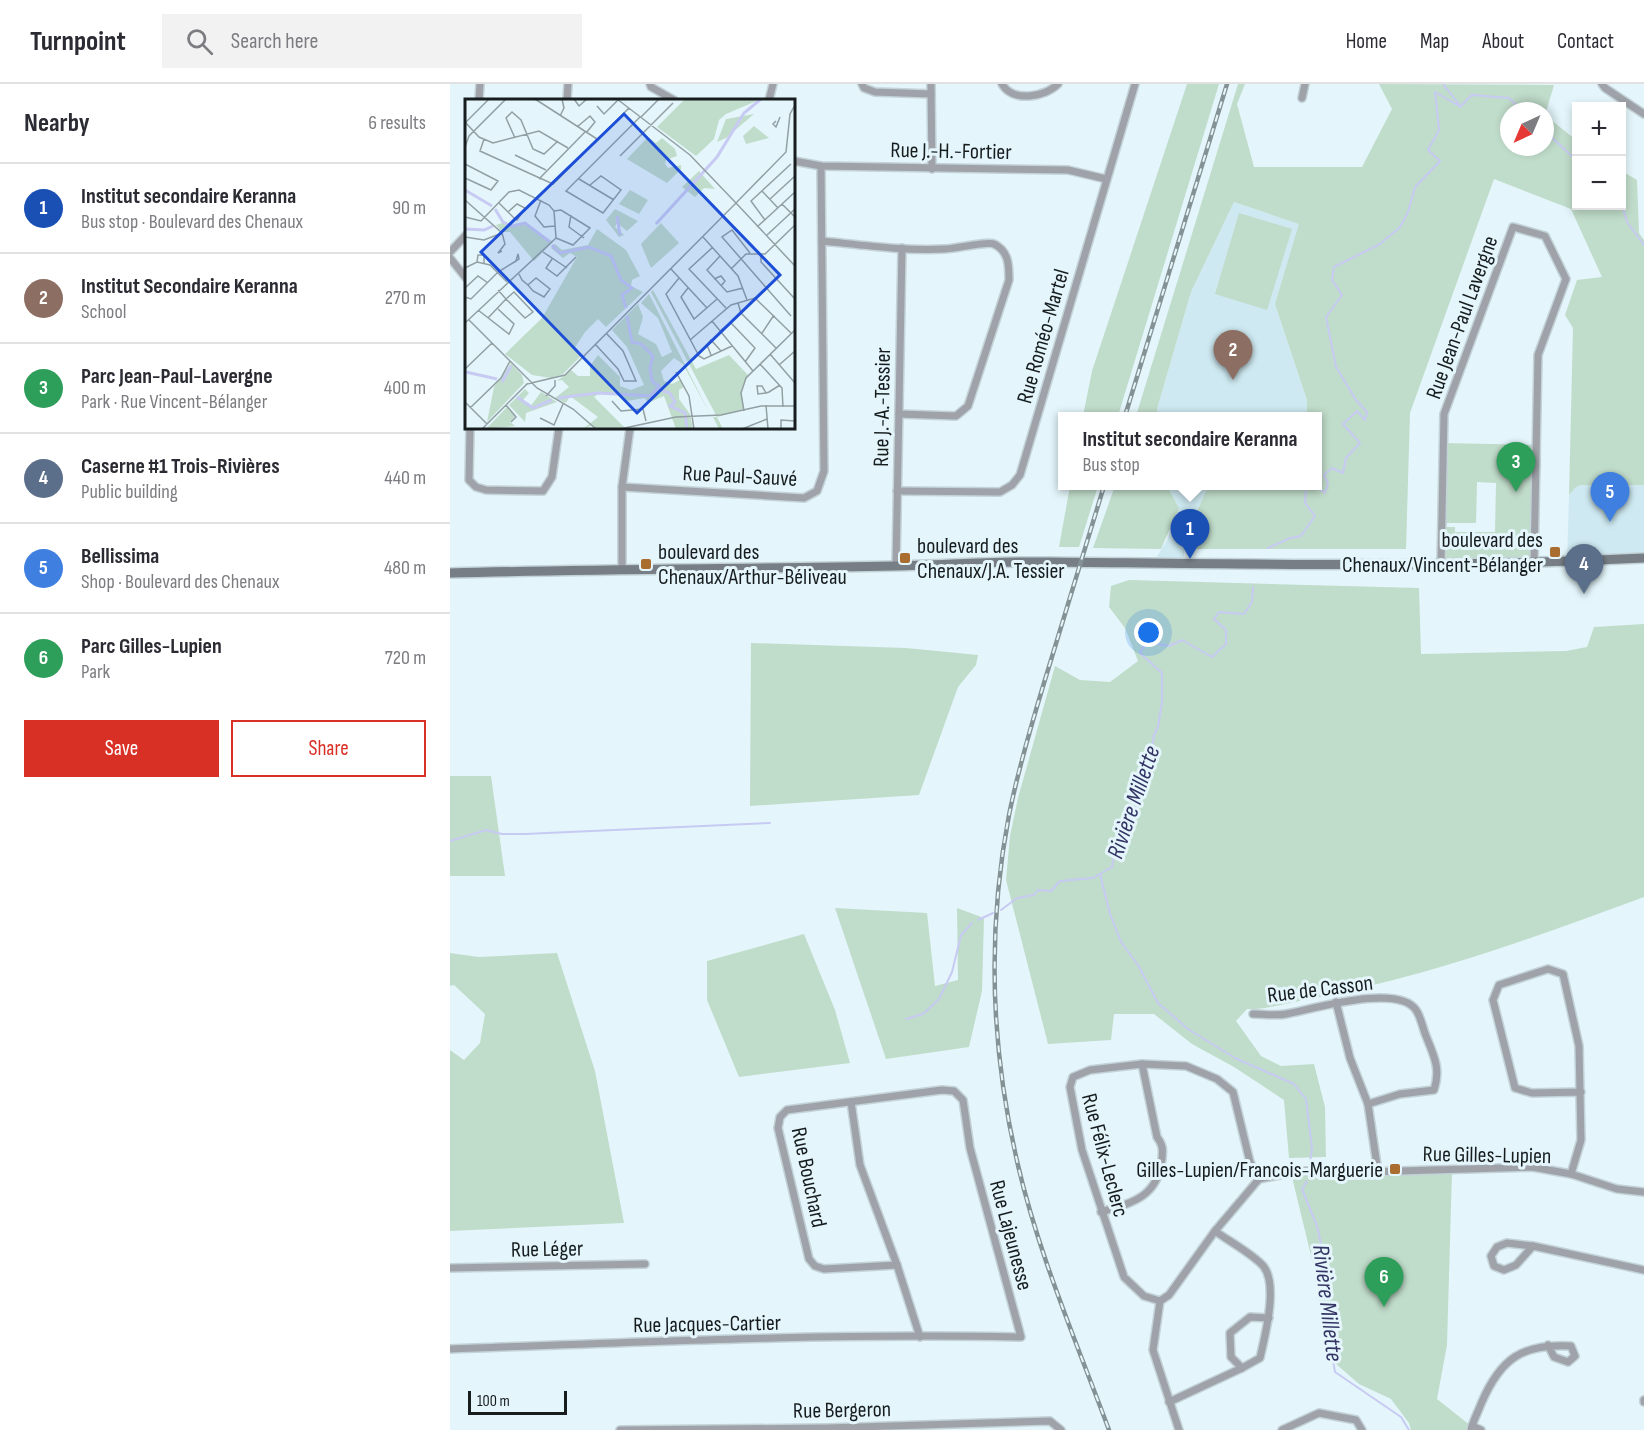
<!DOCTYPE html>
<meta charset="utf-8">
<style>
body{margin:0;font-family:"Sofia Sans Condensed",sans-serif;background:#f2f2f3;color:#2b2b33}
.controls{position:absolute;right:18px;top:18px;display:grid;overflow:hidden;border-radius:0px;box-shadow:0 3px 9px #0003}
.controls button{width:54px;height:54px;display:grid;place-items:center;padding:0;border:0;border-bottom:2px solid #e1e1e2;background:#fff;color:#2b2b33;font:30px sans-serif}
.compass{position:absolute;left:1050px;top:18px;width:54px;height:54px;border-radius:50%;background:#fff;box-shadow:0 3px 9px #0003;rotate:224deg}
.scale{position:absolute;left:18px;bottom:15px;width:99px;box-sizing:border-box;padding-left:6px;border:3px solid #171d1f;border-top:0;font-size:16px;line-height:21px;white-space:nowrap;color:#171d1f;-webkit-text-stroke:4px #e4f6fb;paint-order:stroke}
.you{position:absolute;left:699px;top:549px;width:21px;height:21px;margin:-15px;border:4px solid #fff;border-radius:50%;background:#1a73e8;box-shadow:0 0 0 9px #1a73e833}
.badge{display:grid;place-items:center;width:39px;height:39px;border-radius:50%;background:#d93025;color:#fff;font-size:20px;font-weight:700}
.pin{position:absolute;translate:-50% -50px;filter:drop-shadow(0 2px 3px #0008)}
.pin::after{content:'';position:absolute;top:32px;width:21px;height:18px;background:inherit;clip-path:polygon(0 0,100% 0,50% 100%)}
.popup{position:absolute;left:608px;top:328px;width:264px;height:78px;box-sizing:border-box;display:grid;place-content:center;border-radius:0px;background:#fff;filter:drop-shadow(0 2px 4px #0005);font-size:20px;white-space:nowrap;color:#7c7c81}
.popup b{font-size:22px;color:#2b2b33}
.popup::after{content:'';position:absolute;left:50%;top:100%;margin-left:-12px;border:12px solid transparent;border-top-color:#fff}
.list{margin:0;padding:0;list-style:none}
h2{display:flex;justify-content:space-between;align-items:center;height:78px;margin:0;padding:0 24px;font-size:26px}
h2 small{font-size:20px;font-weight:400;color:#7c7c81}
.list li{display:grid;grid-template-columns:39px 1fr auto;gap:18px;align-items:center;box-sizing:border-box;height:90px;padding:0 24px;border-top:2px solid #e1e1e2}
.list b{display:block;font-size:22px;white-space:nowrap}
.list p{margin:0;font-size:20px;white-space:nowrap;color:#7c7c81}
.list em{font-size:20px;font-style:normal;color:#7c7c81}
.actions{display:flex;gap:12px;padding:18px 24px}
.actions a{flex:1;padding:14px 0;border:2px solid #d93025;border-radius:0px;text-align:center;font-size:21px;color:#d93025}
.actions .main{background:#d93025;color:#fff}
.icon{flex:none;width:33px;height:33px;fill:none;stroke:currentColor;stroke-width:2;stroke-linecap:round;stroke-linejoin:round}
.map{position:relative;flex:none;width:1194px;height:1346px;overflow:hidden}
header{display:flex;align-items:center;gap:36px;box-sizing:border-box;height:84px;padding:0 30px;background:#fff;border-bottom:2px solid #e1e1e2}
header strong{font-size:28px}
nav{display:flex;gap:33px;margin-inline-start:auto;font-size:21px}
.search{width:420px;height:54px;background:#f2f2f3;display:flex;align-items:center;gap:15px;box-sizing:border-box;padding:0 21px;border-radius:0px;color:#7c7c81;font-size:22px}
main{display:flex}
aside{flex:1;background:#fff}
.map>svg:first-child{display:block}
.built{fill:#cee9f1}
.green{fill:#c0dcca;fill-rule:evenodd}
.lines{fill:none;stroke-linecap:round;stroke-linejoin:round}
.stream{stroke:#c7caf2;stroke-width:2}
.street-casing{stroke:#c3d3d8;stroke-width:10}
.secondary-casing{stroke:#c3d3d8;stroke-width:12}
.street{stroke:#9fa3a9;stroke-width:7}
.secondary{stroke:#777e85;stroke-width:9}
.rail-casing{stroke:#859295;stroke-width:4.5}
.rail{stroke:#e4f6fb;stroke-width:2;stroke-dasharray:7;stroke-linecap:butt}
.poi-dot{fill:#aa6d30;stroke:#e4f6fb;stroke-width:2}
.labels{text-anchor:middle;stroke-width:6;stroke-linejoin:round;paint-order:stroke}
.street-label{font-size:22px;fill:#171d1f;stroke:#e4f6fb}
.poi-label{font-size:22px;fill:#171d1f;stroke:#e4f6fb;text-anchor:end}
.water-label{font-size:24px;font-style:italic;fill:#343465;stroke:#e4f6fb}
.inset-river{fill:none;stroke:#c7caf2;stroke-width:3}
.inset-road{fill:none;stroke:#929fa3;stroke-width:1.5}
.view{fill:#1d4ed8;fill-opacity:0.15;stroke:#1d4ed8;stroke-width:3}
.inset-edge{fill:none;stroke:#171d1f;stroke-width:3}
</style>
<header>
<strong>Turnpoint</strong>
<div class="search"><svg class="icon" aria-label="search" viewBox="0 0 24 24"><circle cx="10" cy="10" r="6"/><path d="M15 15l6 6"/></svg>Search here</div>
<nav><a>Home</a><a>Map</a><a>About</a><a>Contact</a></nav>
</header>
<main>
<aside>
<h2>Nearby<small>6 results</small></h2>
<ul class="list">
<li><span class="badge" style="background:#1a4fb4">1</span><div><b>Institut secondaire Keranna</b><p>Bus stop · Boulevard des Chenaux</p></div><em>90 m</em></li>
<li><span class="badge" style="background:#8d6e63">2</span><div><b>Institut Secondaire Keranna</b><p>School</p></div><em>270 m</em></li>
<li><span class="badge" style="background:#2e9e5b">3</span><div><b>Parc Jean-Paul-Lavergne</b><p>Park · Rue Vincent-Bélanger</p></div><em>400 m</em></li>
<li><span class="badge" style="background:#5c6f8a">4</span><div><b>Caserne #1 Trois-Rivières</b><p>Public building</p></div><em>440 m</em></li>
<li><span class="badge" style="background:#3f7fe0">5</span><div><b>Bellissima</b><p>Shop · Boulevard des Chenaux</p></div><em>480 m</em></li>
<li><span class="badge" style="background:#2e9e5b">6</span><div><b>Parc Gilles-Lupien</b><p>Park</p></div><em>720 m</em></li>
</ul>
<div class="actions"><a class="main">Save</a><a>Share</a></div>
</aside>
<div class="map">
<svg width="1194" height="1346" viewBox="0 0 1194 1346">
<rect width="100%" height="100%" fill="#e4f6fb"/>
<!-- built -->
<g class="built">
<polygon points="784,118 850,140 825,220 857,316 857,332 708,332 707,325 741,208"/>
<polygon points="1161,400 1194,401 1194,474 1117,478 1119,411 1125,404 1130,401"/>
<polygon points="717,402 758,402 734,458 734,477 705,476 717,456 729,424"/>
</g>
<!-- green -->
<g class="green">
<polygon points="737,0 769,0 668,332 633,332 642,287"/>
<path d="M788,0H795L787,20L804,83H912L942,25L929,0L1104,1L1095,31L1126,56V122H1172V87L1187,96L1189,149L1194,156V401H1130L1125,404L1119,411L1123,244L1115,231L1127,196L1152,193L1121,125L1044,95L960,329L956,465H734V458L758,402H867V332H857V316L825,220L849,140L784,118L741,208L707,325L708,332H686ZM1059,27H1095V63H1059Z"/>
<polygon points="789,129 842,145 817,226 765,210"/>
<polygon points="994,359 1087,361 1084,479 991,480 992,443 1005,443 1005,448 1045,448 1046,399 1027,398 1026,439 992,439"/>
<polygon points="620,402 648,402 629,463 609,463"/>
<polygon points="665,402 717,402 729,424 711,465 643,464"/>
<path d="M679,496L969,504L971,570L1116,567L1137,563L1144,543L1194,540V813C1086,853 978,892 865,914C845,917 817,926 797,925L786,937L811,972L831,982L864,980L875,1023L876,1073L839,1074L834,1016L784,983L742,960L704,930H664L661,956L598,960L556,796L560,752L568,714L605,582L630,596L660,598L688,577L675,544L659,523L661,502Z"/>
<polygon points="301,559 456,564 528,571 526,581 508,603 469,711 300,722"/>
<polygon points="0,692 41,692 55,792 0,792"/>
<polygon points="385,824 477,829 485,902 508,896 507,824 534,834 532,907 519,963 436,975"/>
<polygon points="354,850 385,926 400,979 289,993 257,916 257,877"/>
<polygon points="0,869 29,873 107,869 145,987 174,1139 0,1147 0,966 14,976 30,959 35,930 4,901 0,902"/>
<polygon points="1002,1087 997,1261 987,1315 1021,1342 1021,1346 961,1346 959,1339 941,1315 909,1300 878,1273 864,1184 841,1089"/>
</g>
<g class="lines">
<!-- stream -->
<g class="stream">
<polyline points="1011,22 1022,11 1059,14 1073,27"/>
<polyline points="1095,47 1126,76"/>
<polyline points="1172,121 1177,138 1194,161"/>
<polyline points="865,402 875,409 878,399 874,391 882,384 893,389 896,374 910,359 893,340 907,327 915,336 917,328 906,316 886,283 876,233 892,211 882,196 884,183 930,160 950,143 958,128 965,103 990,77 978,66 989,46 985,8 1011,23 993,0"/>
<polyline points="818,464 840,454 851,452 865,432 855,419 856,402"/>
<polyline points="803,503 802,518 794,530 769,528 764,535 776,546 776,560 762,573 732,556 719,562 703,559 693,563 690,569 712,589 712,618 708,643 704,651 698,685 682,734 667,749 662,783 650,790 660,830 671,858 688,881 708,919 738,945 785,974 844,1000 856,1015 862,1064 860,1078"/>
<polyline points="0,757 36,746 52,750 75,750 320,739"/>
<polyline points="551,826 567,814 584,811 588,806 601,807 610,797 643,794 650,790"/>
<polyline points="528,836 543,829"/>
<polyline points="456,935 473,930 489,915 502,888 511,851 522,839"/>
<polyline points="857,1097 852,1105 867,1142 873,1169 871,1205 885,1288 951,1333 959,1346"/>
</g>
<!-- street casing -->
<g class="street-casing">
<g id="street">
<polyline points="200,0 201,3 224,16"/>
<polyline points="412,0 414,4 425,8 481,10"/>
<polyline points="481,0 482,85"/>
<path d="M552,0C563,19 595,13 608,0"/>
<polyline points="1152,0 1155,4 1194,30"/>
<polyline points="852,14 855,0"/>
<polyline points="29,16 30,0"/>
<polyline points="117,16 118,0"/>
<polyline points="319,16 323,0"/>
<polyline points="344,77 371,82 618,86 656,95"/>
<path d="M372,157C412,161 454,167 494,165C505,165 537,157 544,160C559,167 559,182 559,196L518,322L506,332L449,330"/>
<polyline points="0,168 16,151"/>
<polyline points="0,174 16,194"/>
<polyline points="20,344 19,396 26,403 36,406 93,407 102,393 109,344"/>
<polyline points="172,403 354,414 367,407 374,387 371,82"/>
<polyline points="447,407 550,408 562,401 570,391 685,0"/>
<polyline points="991,480 994,330 1063,143 1095,152 1116,195 1088,271 1084,479"/>
<polyline points="446,482 452,164"/>
<polyline points="172,485 172,403 180,344"/>
<polyline points="886,918 900,974 918,1020 928,1088"/>
<path d="M803,930C814,930 826,932 836,930C863,925 948,899 966,926C971,933 973,945 976,952C984,972 991,985 984,1006L950,1010L918,1020"/>
<polyline points="401,1018 410,1081 447,1181 470,1253"/>
<polyline points="1121,1090 1131,1056 1129,962 1113,890 1098,885 1049,901 1043,916 1065,1004 1082,1009 1131,1008"/>
<path d="M651,1128C682,1119 708,1113 712,1075C713,1065 713,1061 707,1053L692,980"/>
<polyline points="1083,1162 1066,1181 1054,1186 1044,1182 1041,1172 1047,1163 1057,1159 1083,1162 1194,1186"/>
<polyline points="0,1184 195,1180"/>
<polyline points="710,1217 719,1211 765,1147 809,1095 851,1087 916,1088 1082,1083 1121,1090 1167,1105 1194,1108"/>
<polyline points="710,1217 694,1212 674,1193 632,1066 620,1003 623,993 640,986 692,980 736,982 767,995 783,1008 800,1078 809,1095"/>
<polyline points="710,1217 703,1266 729,1346"/>
<path d="M0,1265C190,1258 381,1249 571,1253L520,1064L513,1016L504,1007L492,1006L337,1026L330,1033L328,1044L359,1175L365,1182L374,1185L447,1181"/>
<polyline points="792,1284 781,1273 780,1249 800,1233 819,1234"/>
<polyline points="1194,1316 1194,1318"/>
<path d="M719,1318L792,1284L810,1274C815,1252 828,1202 814,1183C806,1172 777,1156 765,1147"/>
<polyline points="1022,1342 1031,1346"/>
<polyline points="170,1346 377,1344 600,1337 611,1346"/>
<polyline points="832,1346 869,1329 906,1336 912,1346"/>
<path d="M1021,1346C1023,1337 1028,1328 1031,1320C1050,1275 1072,1259 1121,1262L1125,1272L1118,1278L1104,1273L1098,1261"/>
</g>
</g>
<!-- secondary casing -->
<g class="secondary-casing">
<path id="secondary" d="M0,489C148,485 296,485 444,482C496,481 548,477 600,478C798,480 996,484 1194,474"/>
</g>
<!-- street -->
<use href="#street" class="street"/>
<!-- secondary -->
<use href="#secondary" class="secondary"/>
<!-- rail casing -->
<g class="rail-casing">
<g id="rail">
<polyline points="675,332 777,0"/>
<path d="M654,402C634,467 614,533 594,599C581,642 568,686 559,731C537,846 541,964 567,1077C588,1169 626,1257 659,1346"/>
</g>
</g>
<!-- rail -->
<use href="#rail" class="rail"/>
</g>
<!-- markers -->
<g class="poi-dot">
<rect x="1099" y="462" width="12" height="12" rx="3"/>
<rect x="449" y="468" width="12" height="12" rx="3"/>
<rect x="190" y="474" width="12" height="12" rx="3"/>
<rect x="939" y="1079" width="12" height="12" rx="3"/>
</g>
<g class="labels">
<!-- street labels -->
<g class="street-label">
<text transform="translate(501 66) rotate(1)" y="8">Rue J.-H.-Fortier</text>
<text transform="translate(1011 233) rotate(-70)" y="8">Rue Jean-Paul Lavergne</text>
<text transform="translate(592 252) rotate(-74)" y="8">Rue Roméo-Martel</text>
<text transform="translate(431 323) rotate(-89)" y="8">Rue J.-A.-Tessier</text>
<text transform="translate(290 391) rotate(3)" y="8">Rue Paul-Sauvé</text>
<text transform="translate(870 904) rotate(-7)" y="8">Rue de Casson</text>
<text transform="translate(1037 1070) rotate(1)" y="8">Rue Gilles-Lupien</text>
<text transform="translate(656 1071) rotate(75)" y="8">Rue Félix-Leclerc</text>
<text transform="translate(360 1093) rotate(78)" y="8">Rue Bouchard</text>
<text transform="translate(562 1151) rotate(75)" y="8">Rue Lajeunesse</text>
<text transform="translate(97 1164) rotate(-1)" y="8">Rue Léger</text>
<text transform="translate(257 1239) rotate(-1)" y="8">Rue Jacques-Cartier</text>
<text transform="translate(392 1325) rotate(-1)" y="8">Rue Bergeron</text>
</g>
<!-- poi labels -->
<g class="poi-label">
<text x="1093" y="463">boulevard des<tspan x="1093" dy="25">Chenaux/Vincent-Bélanger</tspan></text>
<text x="467" y="469" text-anchor="start">boulevard des<tspan x="467" dy="25">Chenaux/J.A. Tessier</tspan></text>
<text x="208" y="475" text-anchor="start">boulevard des<tspan x="208" dy="25">Chenaux/Arthur-Béliveau</tspan></text>
<text x="933" y="1093">Gilles-Lupien/Francois-Marguerie</text>
</g>
<!-- water labels -->
<g class="water-label">
<text transform="translate(683 718) rotate(-71)" y="8">Rivière Millette</text>
<text transform="translate(878 1219) rotate(83)" y="8">Rivière Millette</text>
</g>
</g>
<!-- overview -->
<g transform="translate(15 15)">
<rect width="330" height="330" fill="#e4f6fb"/>
<path d="M220,0H296L261,15L254,21L249,40L231,57L192,28ZM289,15L261,39L252,43L261,20ZM289,27L304,39L281,45L278,37ZM183,38L191,44L197,39L210,50L212,57L201,61L200,65L203,69L216,66V70L202,84L162,60ZM234,72L250,90L239,89L230,98L217,88ZM165,91L183,101L174,115L154,105ZM150,110L173,122L162,132L152,124L150,128L159,136L154,138L141,121ZM40,123L50,127L62,125L88,143L69,162L45,133H37L31,126ZM196,124L214,144L186,169L176,145ZM132,130L161,151L175,177L167,181L166,187L178,193L141,228L133,220L120,233L109,250L116,257L98,275L86,279L67,276L40,255L77,219L112,158L105,154L98,159L86,149L90,145L97,151L123,146ZM188,191L231,270L264,256L283,276L276,291L279,310L252,318L258,330H254L248,318H252L186,193ZM184,195L245,315L218,265L209,259L196,272L199,282L207,285L215,281L219,288L214,291V300L225,315L228,330H211L199,297L183,304L180,299L162,302L155,296L135,294L129,298L161,330H131L127,326L118,330L133,318L105,297L101,304L90,299L104,288L97,281L92,282L106,271L113,277H125V267L133,256L155,278V287L166,291L179,286L162,248L147,231L173,205L178,218L173,235L191,245L197,258L207,253L193,219L176,204ZM46,264L57,276L59,284L22,323L29,288ZM60,290L64,294L58,301L65,308L76,293L92,303L61,314L60,323L44,306ZM42,308L50,317L45,323L50,327L21,330Z" fill="#c0dcca"/>
<path class="inset-river" d="M0,91L27,107M30,110L38,123L47,127L60,124L85,143M152,117L155,136M191,125L252,58L279,14L296,0M0,130L19,131L28,127M87,146L95,154L124,148L146,157L156,181L167,189L157,196L161,209M162,217L167,243L176,245L188,257L185,269L187,282L196,289L191,290L205,294L210,303L205,307L220,314L222,330M1,273L32,280M37,283L46,267M52,298L68,309L87,301M93,299L133,294L186,297L191,290"/>
<path class="inset-road" d="M70,0L132,40M109,0L114,7L122,0M152,0L225,56L271,104L321,53L325,15L330,6M132,7L139,15L153,1M95,17L99,9L97,0M176,18L194,0M311,22L308,25L311,28L315,18M0,23L14,38L28,44L74,32L103,49M1,23L24,0M112,28L125,17L130,23L121,34M50,39L41,19L47,13L56,21L68,50L79,55L93,42M19,40L15,52L88,85L164,9M0,48L4,37L41,0M50,56L81,71M155,57L208,4M0,65L33,82L26,91L0,79M74,80L120,33M114,80L149,101M125,86L136,77L156,91L138,114L101,92L175,18M297,92L313,109M305,100L330,77M0,101L37,134L40,145L33,154L37,152M76,101L70,117L79,128L90,127M34,104L50,120L52,121L60,109L52,105L43,113M317,105L330,118M89,112L96,111L125,129L108,146L91,139M106,116L104,128L119,139M0,118L16,122L44,93L54,91L84,106L89,112L91,139L0,224M300,121L286,102L326,65M292,128L330,93M302,136L330,110M0,138L19,141L37,134M238,138L273,177L282,201M248,148L224,170L261,209M78,153L102,169M285,154L267,131L257,138L326,217M296,155V163L330,200M255,157L242,171L262,193L278,189M87,160L81,169L92,177L111,158M12,163L13,156H19V164M0,169L12,163L25,166L42,183M206,170L242,209M266,170L281,155H300L330,126M54,175L57,181L63,186L68,192L79,198L85,190L71,179L63,186M214,179L201,195L234,257L239,260L267,247M249,180L256,177L260,182L256,187M0,189L13,177L23,184M223,189L216,198L229,220L252,200M0,198L6,200L33,173L51,162L54,160L53,155L51,162M273,204L276,214L311,249M13,211L44,235L49,225L33,210M23,219L41,200L49,193L68,213L60,219L41,200L33,191M4,221L72,289L108,310L131,330M247,222L288,272M256,231L266,224L290,249L280,263M297,234L309,216M225,241L266,206L290,199L326,234M130,245L153,270L159,282H171L158,252L141,234M305,255L330,284M246,256L242,246L246,241L256,252M295,265L317,289L318,308M314,266L330,252M0,270L27,244M211,273L224,297L229,330M301,294L297,287H292L293,295L301,294L304,293L315,286M81,297L90,287V281M147,302L156,312L178,310L181,322M0,303L22,325M41,306L51,318L46,323M301,306L303,330M5,309L36,279L45,262M279,312L276,294L281,279L330,231M75,319L89,326L98,305M17,330L62,285L100,276L271,104L330,167M155,330L211,318L256,316L296,307H330M277,330L302,320M316,330V321L330,322"/>
<path class="view" d="M159,15L315,176L172,314L16,153Z"/>
<rect width="330" height="330" class="inset-edge"/>
</g>
</svg>
<div class="controls">
<button>+</button>
<button>−</button>
</div>
<svg class="compass" viewBox="-18 -18 36 36"><path d="M0-13l5 13h-10z" fill="#e53935"/><path d="M0 13l5-13h-10z" fill="#7c7c81"/></svg>
<div class="scale">100 m</div>
<div class="you"></div>
<div class="pin badge" style="left:740px;top:475px;background:#1a4fb4">1</div>
<div class="popup"><b>Institut secondaire Keranna</b>Bus stop</div>
<div class="pin badge" style="left:783px;top:296px;background:#8d6e63">2</div>
<div class="pin badge" style="left:1066px;top:408px;background:#2e9e5b">3</div>
<div class="pin badge" style="left:1134px;top:510px;background:#5c6f8a">4</div>
<div class="pin badge" style="left:1160px;top:438px;background:#3f7fe0">5</div>
<div class="pin badge" style="left:934px;top:1223px;background:#2e9e5b">6</div>
</div>
</main>
